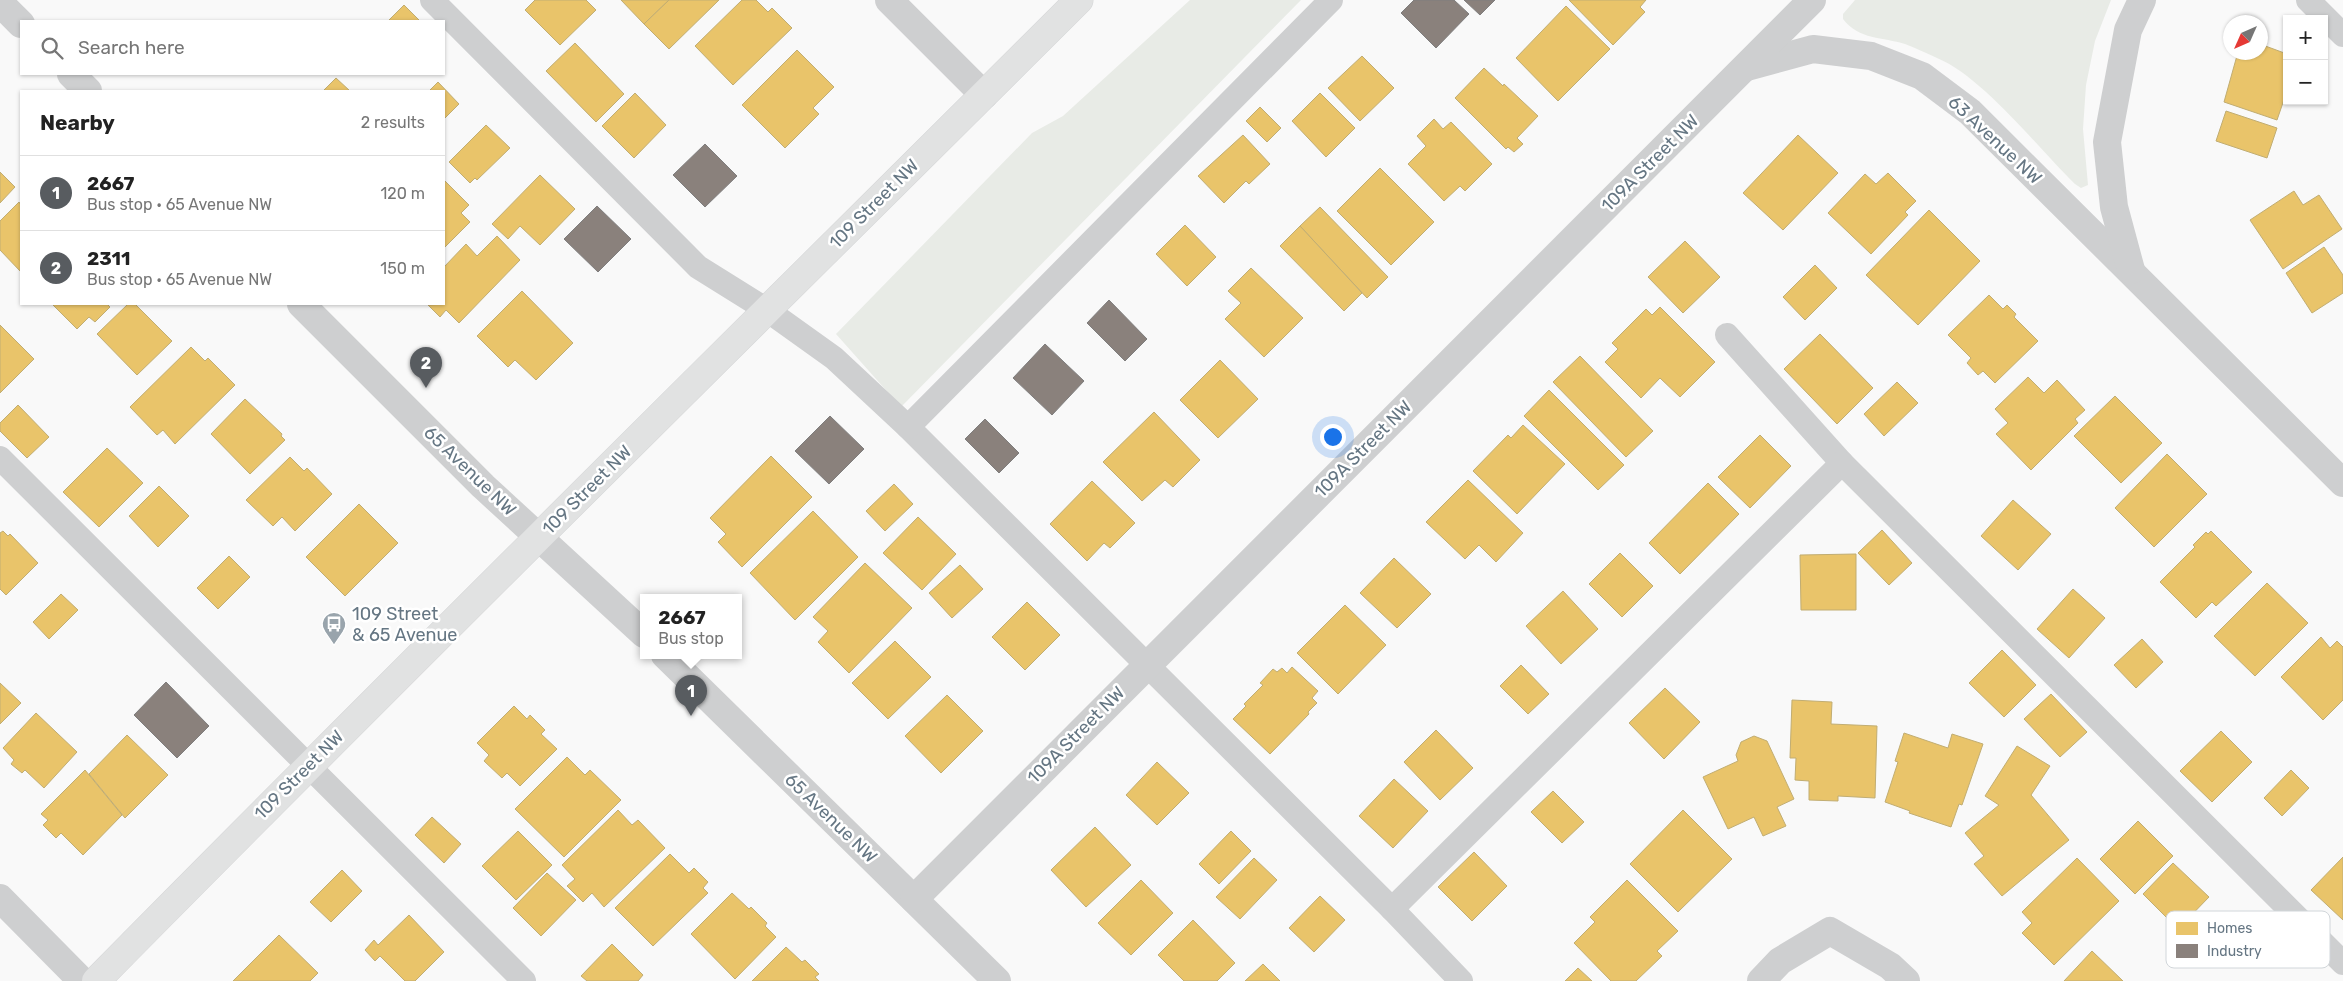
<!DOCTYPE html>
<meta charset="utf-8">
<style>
body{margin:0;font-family:Rubik,sans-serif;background:#f2f2f2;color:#222}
.controls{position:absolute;right:15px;top:15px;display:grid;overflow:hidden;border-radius:0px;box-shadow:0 1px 4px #0004}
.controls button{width:45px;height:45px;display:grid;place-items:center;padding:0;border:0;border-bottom:1px solid #e0e0e0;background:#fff;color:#222;font:25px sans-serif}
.compass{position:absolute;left:2223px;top:15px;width:45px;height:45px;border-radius:50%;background:#fff;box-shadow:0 1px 4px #0004;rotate:225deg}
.you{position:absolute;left:1332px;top:436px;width:18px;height:18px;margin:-12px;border:4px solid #fff;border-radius:50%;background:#1a73e8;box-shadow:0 0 0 8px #1a73e833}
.badge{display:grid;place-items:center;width:32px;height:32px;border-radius:50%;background:#585c60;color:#fff;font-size:16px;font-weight:700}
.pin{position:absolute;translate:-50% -41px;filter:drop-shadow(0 1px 2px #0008)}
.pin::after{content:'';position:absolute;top:26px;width:18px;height:15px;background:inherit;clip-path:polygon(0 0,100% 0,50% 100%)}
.popup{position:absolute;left:640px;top:594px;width:102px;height:65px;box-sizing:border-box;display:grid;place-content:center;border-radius:0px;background:#fff;filter:drop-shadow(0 1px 4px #0005);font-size:16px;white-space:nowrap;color:#767676}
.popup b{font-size:19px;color:#222}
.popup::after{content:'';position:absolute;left:50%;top:100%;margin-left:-10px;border:10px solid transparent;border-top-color:#fff}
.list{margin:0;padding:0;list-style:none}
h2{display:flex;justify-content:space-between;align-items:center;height:65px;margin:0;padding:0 20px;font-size:21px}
h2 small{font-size:16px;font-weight:400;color:#767676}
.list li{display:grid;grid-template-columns:32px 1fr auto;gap:15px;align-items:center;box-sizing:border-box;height:75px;padding:0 20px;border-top:1px solid #e0e0e0}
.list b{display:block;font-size:19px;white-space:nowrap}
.list p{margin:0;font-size:16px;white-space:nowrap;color:#767676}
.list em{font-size:16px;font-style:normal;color:#767676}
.icon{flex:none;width:28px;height:28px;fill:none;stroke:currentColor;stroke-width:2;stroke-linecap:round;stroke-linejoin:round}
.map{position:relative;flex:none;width:2343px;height:981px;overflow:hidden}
.search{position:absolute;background:#fff;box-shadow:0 1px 4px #0004;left:20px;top:20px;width:425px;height:55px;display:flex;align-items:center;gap:12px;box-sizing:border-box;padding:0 18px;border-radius:0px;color:#767676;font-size:19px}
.panel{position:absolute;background:#fff;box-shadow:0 1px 4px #0004;left:20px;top:90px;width:425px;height:215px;border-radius:0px}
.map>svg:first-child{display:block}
.green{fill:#e8ebe6}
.homes{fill:#e9c46a;stroke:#c1ad72}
.industry{fill:#8a817c;stroke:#7f7e7e}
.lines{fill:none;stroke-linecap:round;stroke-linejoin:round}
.secondary-casing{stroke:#d5d6d7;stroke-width:29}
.service{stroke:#cecfd0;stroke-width:24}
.minor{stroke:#cecfd0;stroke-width:28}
.secondary{stroke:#e1e2e2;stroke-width:28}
.labels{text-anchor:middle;stroke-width:5;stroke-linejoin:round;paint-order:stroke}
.street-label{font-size:18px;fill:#657683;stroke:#fff}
.poi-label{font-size:18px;fill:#657683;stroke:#fff;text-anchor:start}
.key{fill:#fff;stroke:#d1d6da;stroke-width:1}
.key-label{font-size:14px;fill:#657683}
</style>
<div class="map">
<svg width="2343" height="981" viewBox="0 0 2343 981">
<rect width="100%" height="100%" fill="#f9f9f9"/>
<!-- green -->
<g class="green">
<polygon points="1190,0 1301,0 901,407 836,334 1032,133 1063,116"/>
<path d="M1855,0H2111L2095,41L2086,85L2083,129L2088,185L2081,188L2075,184C2038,148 1983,77 1937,58C1926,53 1916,48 1905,44C1883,37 1859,40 1843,19V14Z"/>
</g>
<!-- homes -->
<g class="homes">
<polygon points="535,0 586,0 596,10 560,45 525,10"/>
<polygon points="621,0 669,0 644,24"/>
<polygon points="669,0 719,0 669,49 644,24"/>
<polygon points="742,0 756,0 768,12 772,8 792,28 733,85 695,46"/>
<polygon points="1569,0 1646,0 1640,7 1645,12 1613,45"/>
<polygon points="404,5 420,21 388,21"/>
<polygon points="1566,6 1610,49 1558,101 1516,58"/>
<polygon points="575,43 624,94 596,122 546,71"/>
<polygon points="2260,44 2287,54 2287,91 2277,120 2224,102 2238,52 2260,52"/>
<polygon points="797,50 834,87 813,108 819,114 785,148 742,105"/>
<polygon points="1362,56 1394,88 1360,121 1328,88"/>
<polygon points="1484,68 1503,86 1504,84 1538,116 1517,138 1523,144 1514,152 1508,147 1506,149 1455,98"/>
<polygon points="336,78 350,91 323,91"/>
<polygon points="438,82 459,104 444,119 444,91 429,91"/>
<polygon points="635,93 666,125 634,158 602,126"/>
<polygon points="1320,93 1355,128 1326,157 1292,121"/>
<polygon points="1260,107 1281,128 1267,142 1246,121"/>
<polygon points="2226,111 2277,128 2267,158 2216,141"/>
<polygon points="1434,119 1443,129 1451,122 1492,164 1465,191 1460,186 1444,201 1408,164 1426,146 1417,136"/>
<polygon points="486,125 510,148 477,180 475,178 470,183 449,162"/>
<polygon points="1243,135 1270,164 1249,184 1246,181 1224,203 1198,176"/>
<polygon points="1798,135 1838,173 1783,230 1743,193"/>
<polygon points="1380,168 1434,222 1391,265 1337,211"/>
<polygon points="0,172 15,187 0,203"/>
<polygon points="1888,173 1916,201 1905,212 1908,215 1871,254 1828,213 1865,174 1876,184"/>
<polygon points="540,175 575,209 540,245 520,226 508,239 492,224"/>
<polygon points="444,180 469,205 461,213 470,222 444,248"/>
<polygon points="2294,191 2303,205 2319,195 2342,229 2283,269 2250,220"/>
<polygon points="19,202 21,205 21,272 0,250 0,221"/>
<polygon points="1320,207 1388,277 1367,298 1300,226"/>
<polygon points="1929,210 1980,261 1918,325 1866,275"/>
<polygon points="1185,225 1216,257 1187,286 1156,254"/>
<polygon points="1300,226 1362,293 1344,311 1280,246"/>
<polygon points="497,236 520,260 459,323 446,310 440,317 428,305 444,304 444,267 466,244 477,256"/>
<polygon points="1685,241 1720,277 1683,313 1648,277"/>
<polygon points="2324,247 2343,275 2343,293 2312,313 2286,273"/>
<polygon points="1815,265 1837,288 1805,320 1783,297"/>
<polygon points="1251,268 1303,318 1264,357 1225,319 1241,303 1228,291"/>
<polygon points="522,291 573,343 536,380 515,360 508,367 477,336"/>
<polygon points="1989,295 2003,309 2007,305 2016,314 2014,317 2038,341 1995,383 1983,371 1978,375 1967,363 1971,358 1948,335"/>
<polygon points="52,304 107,304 110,307 95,322 89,317 77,329"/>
<polygon points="128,304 135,304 172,341 137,375 97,334"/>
<polygon points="1660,307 1715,362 1680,397 1660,378 1641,398 1605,362 1618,349 1612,343 1646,309 1652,315"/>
<polygon points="0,325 34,359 0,393"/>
<polygon points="1820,334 1873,388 1837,424 1784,369"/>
<polygon points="191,347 205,361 208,358 235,385 175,444 163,430 157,435 130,407"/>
<polygon points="1580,356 1653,431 1626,457 1553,382"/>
<polygon points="1220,360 1258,399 1218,438 1180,400"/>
<polygon points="2028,377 2044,393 2057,380 2085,410 2075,419 2078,423 2031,470 1996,434 2008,423 1995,409"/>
<polygon points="1897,382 1918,403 1884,436 1864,414"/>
<polygon points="1549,390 1624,465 1598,490 1524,416"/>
<polygon points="2115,396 2162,443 2121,483 2074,436"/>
<polygon points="245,399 282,434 281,436 285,440 250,474 211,434"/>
<polygon points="18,405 49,437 27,458 0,431 0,423"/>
<polygon points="1154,412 1200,460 1173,487 1165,480 1142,501 1103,462"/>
<polygon points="1523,425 1565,464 1517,514 1473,471 1508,435 1511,438"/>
<polygon points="1760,435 1791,466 1750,508 1718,477"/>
<polygon points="107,448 143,483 99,527 63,492"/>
<polygon points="2167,454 2207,494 2154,547 2115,508"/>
<polygon points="771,456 812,497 742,567 718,542 726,534 710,518"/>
<polygon points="290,457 304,471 307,468 332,494 295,531 282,517 273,526 246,500"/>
<polygon points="1468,480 1523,533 1496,562 1479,545 1465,559 1426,522"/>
<polygon points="1092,481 1135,523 1110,548 1104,543 1087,561 1050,524"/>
<polygon points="1708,483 1739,514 1680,574 1649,543"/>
<polygon points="894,484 913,504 885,531 866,511"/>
<polygon points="159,486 189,516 158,547 129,516"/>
<polygon points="2013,500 2051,534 2018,570 1981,536"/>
<polygon points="359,504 398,543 345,596 306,557"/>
<polygon points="813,511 858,557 795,620 750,573"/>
<polygon points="918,517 956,554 922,590 883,553"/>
<polygon points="1882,530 1912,563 1889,585 1858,553"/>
<polygon points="3,531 8,536 10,534 38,563 6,595 0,589 0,533"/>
<polygon points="2211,531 2252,572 2216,606 2212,602 2196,618 2160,582 2195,547 2193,545 2206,532 2208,534"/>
<polygon points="1620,553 1653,586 1622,617 1589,584"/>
<polygon points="1856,554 1856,610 1801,610 1800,555"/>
<polygon points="229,556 250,577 218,609 197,588"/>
<polygon points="1394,558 1431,594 1397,628 1360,593"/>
<polygon points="865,563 912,608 849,673 818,642 828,631 813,617"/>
<polygon points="960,565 983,589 952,618 929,593"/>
<polygon points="2267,583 2308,623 2255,676 2214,636"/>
<polygon points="2073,589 2105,618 2069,658 2037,629"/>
<polygon points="1563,591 1598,629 1561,664 1526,626"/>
<polygon points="61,594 78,610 49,639 33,622"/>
<polygon points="1027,602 1060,635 1025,670 992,637"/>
<polygon points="1345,605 1386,645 1338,694 1297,653"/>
<polygon points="2321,637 2330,648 2337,641 2343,647 2343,700 2323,720 2281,677"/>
<polygon points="2142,639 2163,662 2136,688 2114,665"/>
<polygon points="895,641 931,677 888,719 852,683"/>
<polygon points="2002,650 2036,685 2004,717 1969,683"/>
<polygon points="1521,665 1549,694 1528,714 1500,686"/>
<polygon points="1292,667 1318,691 1312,698 1317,703 1308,712 1309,714 1270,754 1233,719 1246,706 1244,704 1263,685 1260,683 1273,669 1277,672 1282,668 1287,673"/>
<polygon points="0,683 21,703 0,724"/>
<polygon points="1665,688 1700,722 1664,759 1629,723"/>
<polygon points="2051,694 2087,732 2060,757 2024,719"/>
<polygon points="947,695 983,731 941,773 905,736"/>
<polygon points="1792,700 1832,702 1831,724 1877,726 1875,798 1838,796 1838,801 1809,800 1809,781 1795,780 1796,758 1790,758"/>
<polygon points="514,706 527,719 530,715 545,730 541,734 557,749 520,786 507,773 502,778 484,761 489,755 477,743"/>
<polygon points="36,713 77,752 44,788 25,770 22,773 11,764 14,760 3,748"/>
<polygon points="1436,730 1473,768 1440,800 1404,762"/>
<polygon points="2221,731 2252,762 2212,802 2180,771"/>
<polygon points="1904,733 1948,748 1952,734 1983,744 1962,805 1959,804 1951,827 1909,813 1910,811 1885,802 1898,762 1895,761"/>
<polygon points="127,735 168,775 125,818 89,774"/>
<polygon points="1754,736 1767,741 1794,799 1777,807 1786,826 1763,836 1754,817 1728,829 1703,777 1738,761 1736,755 1741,742"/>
<polygon points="2017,746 2050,766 2031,795 2069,840 2002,896 1974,864 1984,856 1965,833 1999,805 1985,796"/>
<polygon points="567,757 585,775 590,770 621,800 564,857 515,809"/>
<polygon points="1157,762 1189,793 1157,825 1126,795"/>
<polygon points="85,770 122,815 83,855 61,833 56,838 43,825 48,820 41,814"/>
<polygon points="2291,770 2309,788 2282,816 2264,798"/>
<polygon points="1394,779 1428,811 1393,848 1359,816"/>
<polygon points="1553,791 1584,822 1562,843 1531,812"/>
<polygon points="618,810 632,825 638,820 665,848 604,907 592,893 583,902 567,886 575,879 562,865"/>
<polygon points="1683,810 1732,859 1678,912 1630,864"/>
<polygon points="432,817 461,844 444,863 415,835"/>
<polygon points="2138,821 2173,856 2135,894 2100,859"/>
<polygon points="1095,827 1131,865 1086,907 1051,870"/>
<polygon points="518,831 552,865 516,900 482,866"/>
<polygon points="1231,831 1251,851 1219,884 1199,864"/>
<polygon points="1474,852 1507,886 1472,921 1438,887"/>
<polygon points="670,854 689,873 694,868 708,882 703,888 708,893 653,946 615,908"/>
<polygon points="2343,857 2343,920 2311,890"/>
<polygon points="1254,858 1277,880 1240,919 1216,897"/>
<polygon points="2077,858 2119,901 2054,965 2022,933 2032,923 2022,912"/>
<polygon points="2173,863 2209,897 2178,929 2143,894"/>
<polygon points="342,870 362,891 331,922 310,902"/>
<polygon points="547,873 576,900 541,936 513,908"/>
<polygon points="1141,880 1173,913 1131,955 1098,923"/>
<polygon points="1627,880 1678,931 1657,951 1662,956 1636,981 1611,981 1574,943 1595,922 1590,917"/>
<polygon points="732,893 749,909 751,907 767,923 765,926 776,937 735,979 691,934"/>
<polygon points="1320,896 1345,920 1314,952 1289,928"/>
<polygon points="409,915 444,952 415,981 405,981 380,956 375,961 365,950 374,940 378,945"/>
<polygon points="1193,920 1235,963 1217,981 1184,981 1158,955"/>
<polygon points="279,935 318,973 310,981 233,981"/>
<polygon points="612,944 643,975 638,981 587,981 581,976"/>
<polygon points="786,947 802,962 805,960 819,974 815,977 819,981 752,981"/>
<polygon points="2092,951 2123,981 2064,981"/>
<polygon points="1263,964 1280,981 1245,981"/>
<polygon points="1578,968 1592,981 1565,981"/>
</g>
<!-- industry -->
<g class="industry">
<polygon points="1414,0 1454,0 1469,14 1436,48 1401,13"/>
<polygon points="1464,0 1495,0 1480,15"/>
<polygon points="705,144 737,176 705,207 673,175"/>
<polygon points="597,206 631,239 598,272 564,239"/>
<polygon points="1109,300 1147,339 1125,361 1087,323"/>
<polygon points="1045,344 1084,381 1052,415 1013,378"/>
<polygon points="830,416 864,449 829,484 795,451"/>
<polygon points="985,419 1019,453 999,473 965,439"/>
<polygon points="166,682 209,726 177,758 134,715"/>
</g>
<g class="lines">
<!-- secondary casing -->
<g class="secondary-casing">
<path id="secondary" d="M96,981C421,651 751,327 1079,0"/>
</g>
<!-- service -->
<g class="service">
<polyline points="432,0 698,267 767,310 834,358 908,427 1392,909 1461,981"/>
<polyline points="2308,0 2343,35"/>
<polyline points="1727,335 1842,463"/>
<polyline points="908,427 1331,0"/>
<polyline points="0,458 524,981"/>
<polyline points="1392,909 1842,463 2343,963"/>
</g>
<!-- minor -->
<g class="minor">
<polyline points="889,0 984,95"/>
<polyline points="0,3 21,24"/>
<polyline points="1747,67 1813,49 1871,56 1922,76 1970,112 2343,483"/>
<polyline points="71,74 88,91"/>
<polyline points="2131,270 2114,207 2107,142 2128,30 2142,0"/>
<polyline points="301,304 483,486 644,634"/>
<polyline points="665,655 997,981"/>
<polyline points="0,898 82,981"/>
<polyline points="914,899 1812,0"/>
<polyline points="1761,981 1780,961 1830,931 1890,966 1906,981"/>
</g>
<!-- secondary -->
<use href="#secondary" class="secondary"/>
</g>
<!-- icons -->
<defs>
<g id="bus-pin" transform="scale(1.25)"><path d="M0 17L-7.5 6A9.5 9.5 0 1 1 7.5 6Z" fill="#99a4ac" stroke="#fff"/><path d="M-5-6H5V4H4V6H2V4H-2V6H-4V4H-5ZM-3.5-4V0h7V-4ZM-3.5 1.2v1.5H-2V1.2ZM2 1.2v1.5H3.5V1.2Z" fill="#fff"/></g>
</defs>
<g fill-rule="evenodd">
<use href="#bus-pin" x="334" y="624"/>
</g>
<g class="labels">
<!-- street labels -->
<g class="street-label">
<text transform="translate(1995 140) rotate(43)" y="6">63 Avenue NW</text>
<text transform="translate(1650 163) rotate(-45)" y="6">109A Street NW</text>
<text transform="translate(874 204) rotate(-45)" y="6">109 Street NW</text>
<text transform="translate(1363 449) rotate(-45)" y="6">109A Street NW</text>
<text transform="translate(470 471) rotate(44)" y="6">65 Avenue NW</text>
<text transform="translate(587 490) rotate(-45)" y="6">109 Street NW</text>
<text transform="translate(1076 735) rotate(-45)" y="6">109A Street NW</text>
<text transform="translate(299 775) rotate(-45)" y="6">109 Street NW</text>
<text transform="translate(831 818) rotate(44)" y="6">65 Avenue NW</text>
</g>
<!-- poi labels -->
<g class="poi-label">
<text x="352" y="620">109 Street<tspan x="352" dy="21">&amp; 65 Avenue</tspan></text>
</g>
</g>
<!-- legend -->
<rect x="2166" y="911" width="164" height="57" rx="8" class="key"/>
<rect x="2176" y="922" width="22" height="13" fill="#e9c46a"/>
<rect x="2176" y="944" width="22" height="14" fill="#8a817c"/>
<g class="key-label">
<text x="2207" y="933">Homes</text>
<text x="2207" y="956">Industry</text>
</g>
</svg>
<div class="controls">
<button>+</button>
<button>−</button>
</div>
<svg class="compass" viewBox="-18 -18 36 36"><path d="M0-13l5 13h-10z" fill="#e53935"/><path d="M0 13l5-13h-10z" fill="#767676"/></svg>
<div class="you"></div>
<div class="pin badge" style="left:691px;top:716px">1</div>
<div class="popup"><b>2667</b>Bus stop</div>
<div class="pin badge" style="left:426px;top:388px">2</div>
<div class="search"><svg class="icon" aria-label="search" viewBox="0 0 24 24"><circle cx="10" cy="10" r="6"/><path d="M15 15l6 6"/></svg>Search here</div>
<section class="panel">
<h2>Nearby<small>2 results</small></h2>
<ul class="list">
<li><span class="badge">1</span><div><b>2667</b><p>Bus stop · 65 Avenue NW</p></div><em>120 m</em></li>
<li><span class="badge">2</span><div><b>2311</b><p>Bus stop · 65 Avenue NW</p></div><em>150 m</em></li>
</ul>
</section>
</div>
